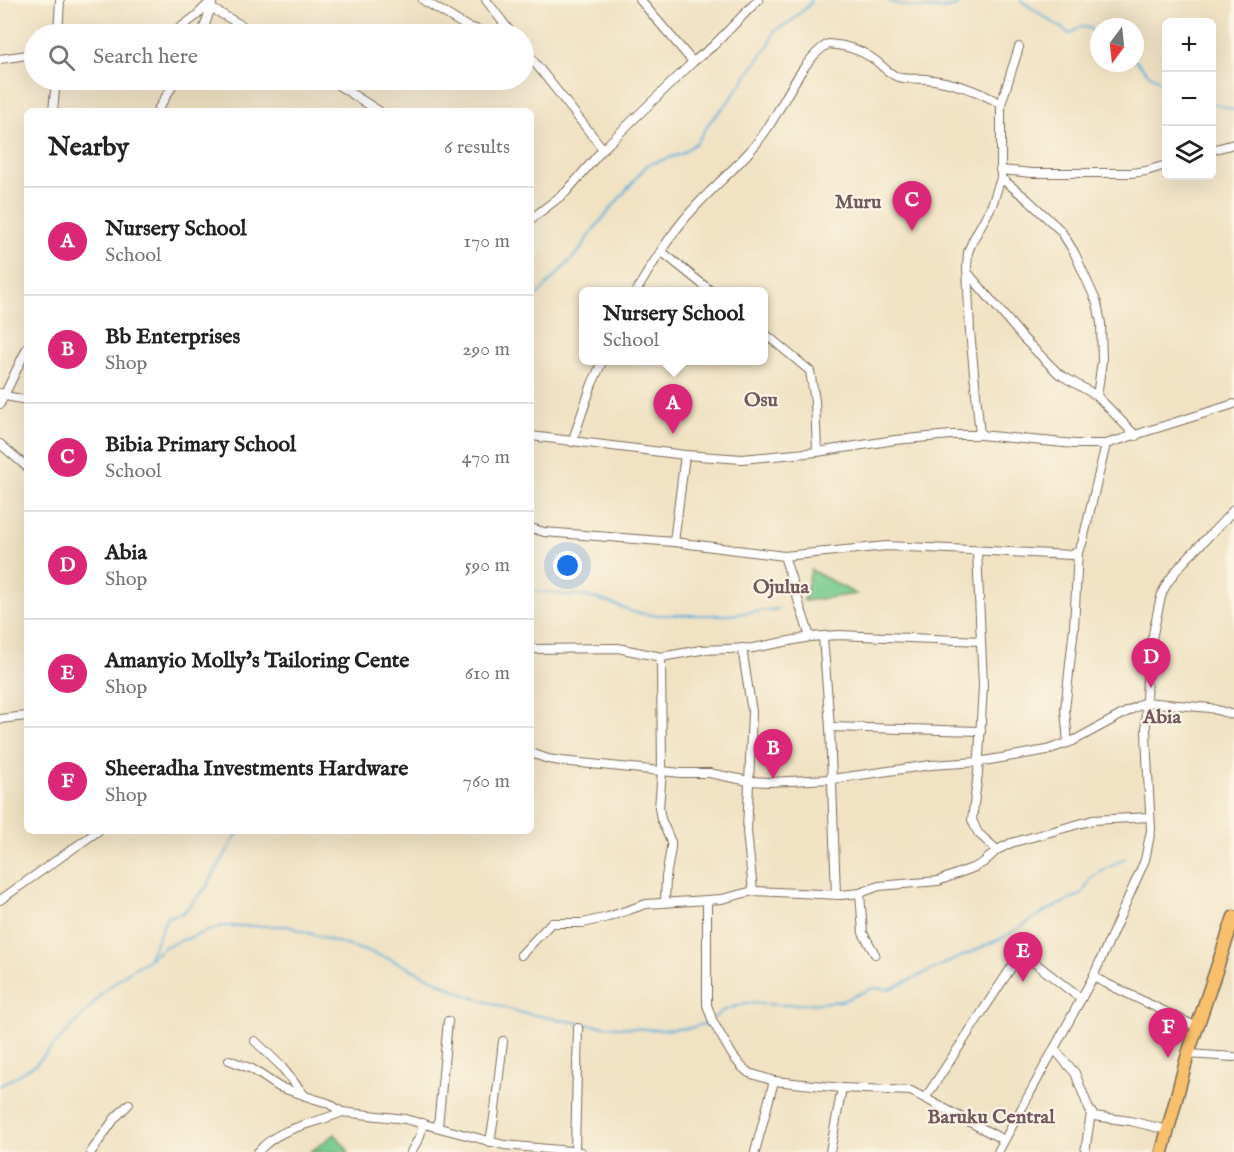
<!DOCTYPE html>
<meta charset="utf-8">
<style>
body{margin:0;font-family:"IM FELL English",serif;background:#f6f6f6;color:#222}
.controls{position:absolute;right:18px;top:18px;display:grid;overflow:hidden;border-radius:9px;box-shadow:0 6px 24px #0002}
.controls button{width:54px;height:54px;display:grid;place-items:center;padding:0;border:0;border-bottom:2px solid #e0e0e0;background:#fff;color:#222;font:30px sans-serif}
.compass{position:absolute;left:1090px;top:18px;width:54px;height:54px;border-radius:50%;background:#fff;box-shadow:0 6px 24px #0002;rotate:195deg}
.you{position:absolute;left:568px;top:566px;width:21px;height:21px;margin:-15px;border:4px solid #fff;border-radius:50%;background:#1a73e8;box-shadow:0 0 0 9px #1a73e833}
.badge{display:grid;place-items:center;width:39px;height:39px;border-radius:50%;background:#db2777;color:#fff;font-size:20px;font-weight:700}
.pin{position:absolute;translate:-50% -50px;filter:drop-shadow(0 2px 3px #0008)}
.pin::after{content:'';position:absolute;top:32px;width:21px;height:18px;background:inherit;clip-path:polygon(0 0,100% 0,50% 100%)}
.popup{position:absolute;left:579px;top:287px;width:189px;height:78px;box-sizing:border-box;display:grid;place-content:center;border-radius:9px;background:#fff;filter:drop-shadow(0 2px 4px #0005);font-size:20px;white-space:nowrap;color:#767676}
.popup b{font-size:22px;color:#222}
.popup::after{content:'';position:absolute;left:50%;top:100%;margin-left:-12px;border:12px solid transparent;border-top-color:#fff}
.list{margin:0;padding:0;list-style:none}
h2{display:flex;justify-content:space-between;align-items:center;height:78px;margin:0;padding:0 24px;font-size:26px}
h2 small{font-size:20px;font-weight:400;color:#767676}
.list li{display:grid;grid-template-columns:39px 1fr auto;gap:18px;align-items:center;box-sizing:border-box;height:108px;padding:0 24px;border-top:2px solid #e0e0e0}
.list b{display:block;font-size:22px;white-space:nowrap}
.list p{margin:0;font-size:20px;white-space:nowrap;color:#767676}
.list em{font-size:20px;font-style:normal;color:#767676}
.icon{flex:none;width:33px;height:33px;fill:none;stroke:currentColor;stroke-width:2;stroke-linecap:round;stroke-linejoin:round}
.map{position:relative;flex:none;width:1234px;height:1152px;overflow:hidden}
.search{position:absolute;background:#fff;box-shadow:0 6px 24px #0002;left:24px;top:24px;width:510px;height:66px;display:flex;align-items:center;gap:15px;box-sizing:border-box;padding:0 21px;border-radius:33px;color:#767676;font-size:22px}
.panel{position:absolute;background:#fff;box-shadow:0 6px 24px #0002;left:24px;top:108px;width:510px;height:726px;border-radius:9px}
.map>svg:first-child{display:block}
.green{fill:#76ca8e;stroke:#587a56;stroke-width:1.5}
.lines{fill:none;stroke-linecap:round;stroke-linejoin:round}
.stream{stroke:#61afda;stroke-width:2}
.street-casing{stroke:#7a6a58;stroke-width:10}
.primary-casing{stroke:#7a6a58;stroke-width:15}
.street{stroke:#fff;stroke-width:8}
.primary{stroke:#f8bf6c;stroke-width:12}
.labels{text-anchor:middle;stroke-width:4.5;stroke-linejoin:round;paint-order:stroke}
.quarter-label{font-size:20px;font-weight:bold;fill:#74585f;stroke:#fcf5e5}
</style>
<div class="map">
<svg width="1234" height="1152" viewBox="0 0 1234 1152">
<rect width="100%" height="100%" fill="#fcf5e5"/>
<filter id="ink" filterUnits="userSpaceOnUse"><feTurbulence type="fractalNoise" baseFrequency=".0167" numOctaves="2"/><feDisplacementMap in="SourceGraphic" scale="12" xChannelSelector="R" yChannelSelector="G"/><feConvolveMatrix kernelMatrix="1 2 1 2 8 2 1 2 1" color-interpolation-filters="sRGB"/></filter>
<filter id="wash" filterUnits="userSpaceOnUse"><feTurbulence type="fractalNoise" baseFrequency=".008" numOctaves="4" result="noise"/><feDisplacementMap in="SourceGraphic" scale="24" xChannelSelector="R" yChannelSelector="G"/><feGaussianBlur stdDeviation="1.35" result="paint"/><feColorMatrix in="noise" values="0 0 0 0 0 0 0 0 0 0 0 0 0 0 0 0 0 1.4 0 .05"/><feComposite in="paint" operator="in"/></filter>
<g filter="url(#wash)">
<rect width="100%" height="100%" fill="#f0e2c3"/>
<!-- green -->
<g class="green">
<polygon points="811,570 856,594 804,601"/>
<polygon points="335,1134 349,1152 310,1152"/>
</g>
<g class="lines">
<!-- stream -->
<g class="stream">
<path d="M888,0C900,8 942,11 956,6C959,5 961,2 964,0"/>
<polyline points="1020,0 1070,34 1081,26 1089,28 1099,35"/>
<polyline points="1135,60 1150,75 1166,84"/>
<polyline points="1212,103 1234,110"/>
<polyline points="531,302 582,248 589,235 647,165 681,154 697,142 709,123 729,101 770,43 774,31 789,23 810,4 811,0"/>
<polyline points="531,591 558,593 570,596 575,594 601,600 627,609 632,612 653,615 728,615 778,609"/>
<polyline points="148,960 166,946 222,926 287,926 390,959 466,995 518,1012 590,1025 660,1030 690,1028 710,1022"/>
<polyline points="714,1018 722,1011 746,1003 782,1005 820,1003 842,1001 873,988 890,989 1004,937 1046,911 1082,894 1092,877 1125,858"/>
<polyline points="0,1086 36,1064 89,1009 102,993 128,972 148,960 167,917 183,913 207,886 239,831"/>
</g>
</g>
</g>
<g filter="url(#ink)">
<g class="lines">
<!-- street casing -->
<g class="street-casing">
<g id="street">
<polyline points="423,0 466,26 492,34"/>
<polyline points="486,0 512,34"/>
<polyline points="640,0 693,62"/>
<polyline points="211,8 257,34"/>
<polyline points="58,34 60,0"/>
<polyline points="172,34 196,16 212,0"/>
<polyline points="202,34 212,4"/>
<polyline points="524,49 603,149"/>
<polyline points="0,59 34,54"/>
<polyline points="330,80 379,111"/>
<polyline points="1001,104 1019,47"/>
<polyline points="53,111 56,80"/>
<polyline points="157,111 176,80"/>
<polyline points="1212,150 1234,144"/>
<polyline points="1000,170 1032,173 1131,173 1146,171 1166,165"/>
<polyline points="1001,178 1027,199 1061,231 1074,252 1097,303 1101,323 1102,361 1097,396"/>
<polyline points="531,219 566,192 603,149 693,62 713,46 758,0"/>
<polyline points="661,251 712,292"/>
<polyline points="968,273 1024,339 1059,374 1097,396 1136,436"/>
<path d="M636,292C653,262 672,231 696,206C720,180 747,159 767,129C784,104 802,59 828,44C843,45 859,49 872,58C881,64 887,73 898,77C907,80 917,78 926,79C953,82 977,90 1001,104V178L992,205L973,240L968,252L967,268L970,331L980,435"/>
<polyline points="763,332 810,371 815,401 817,452"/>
<polyline points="0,393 5,396 27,400"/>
<polyline points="0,404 27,348"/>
<polyline points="531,436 685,455 742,459 817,452 895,440 951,435 980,435 1075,444 1106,444 1234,404"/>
<polyline points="572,442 592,384 603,360"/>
<polyline points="0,444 27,467"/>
<polyline points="531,528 544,532 674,542 784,556 887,546 1072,555 1078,551 1082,544 1106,444"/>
<polyline points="674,542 685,455"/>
<polyline points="977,551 983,686 978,773 972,820 978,833 997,850"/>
<polyline points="784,556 810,637"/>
<polyline points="823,637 830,727 836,895"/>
<polyline points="742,648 752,712 747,831 753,891"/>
<polyline points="531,649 618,648 661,657 701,650 753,648 810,637 838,635 981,641"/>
<polyline points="661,657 662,771 659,808 661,819 671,842 671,848 666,877 665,902"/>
<polyline points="0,719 27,716"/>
<polyline points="830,727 981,731"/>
<polyline points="1068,743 1065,710 1074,627 1078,551"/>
<polyline points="531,753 548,759 561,761 681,773 709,773 749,781 768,782 832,779 931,765 978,762 1047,750 1073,741 1145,702 1210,708 1234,715"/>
<polyline points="860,893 863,933 875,954"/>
<polyline points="0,900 98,831"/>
<polyline points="707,901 707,1005 713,1022 733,1056 742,1067 749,1073 774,1081 842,1088 911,1091 1004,1140"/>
<polyline points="521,955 551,923 583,923 608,917 646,904 722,899 753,891 841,895 860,893 879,886 938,881 975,867 984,862 997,850 1011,843 1093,820 1150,817"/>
<polyline points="1093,977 1197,1027"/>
<polyline points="255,1041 280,1065 305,1096 328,1103 342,1112 405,1119 504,1145 581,1152"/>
<polyline points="1054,1049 1075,1073 1089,1109 1094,1116 1130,1121 1168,1130"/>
<polyline points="1188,1054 1234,1057"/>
<polyline points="229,1060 252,1069 279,1087 304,1095"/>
<polyline points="926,1097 1015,962 1023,959 1035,963 1081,999"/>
<polyline points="438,1127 448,1021"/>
<polyline points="490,1142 494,1118 503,1041"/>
<polyline points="575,1151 578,1028"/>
<polyline points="91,1152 115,1118 129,1104"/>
<path d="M258,1152C279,1126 313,1125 342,1112"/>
<polyline points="411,1152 420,1136 423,1123"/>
<polyline points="755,1152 774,1081"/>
<polyline points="830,1152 842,1088"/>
<path d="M998,1152L1093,977L1145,860L1151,830C1148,760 1139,693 1155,624C1158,613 1159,599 1164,589C1177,563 1215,533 1234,509"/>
<polyline points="1085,1152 1091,1113"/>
</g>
</g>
<!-- primary casing -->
<g class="primary-casing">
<polyline id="primary" points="1162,1152 1188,1054 1234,917"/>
</g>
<!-- street -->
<use href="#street" class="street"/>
<!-- primary -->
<use href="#primary" class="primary"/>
</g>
</g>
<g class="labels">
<!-- quarter labels -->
<g class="quarter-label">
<text x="858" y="208">Muru</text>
<text x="761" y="406">Osu</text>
<text x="781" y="593">Ojulua</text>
<text x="1162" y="723">Abia</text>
<text x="991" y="1123">Baruku Central</text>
</g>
</g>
</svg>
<div class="controls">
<button>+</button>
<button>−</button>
<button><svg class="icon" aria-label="layers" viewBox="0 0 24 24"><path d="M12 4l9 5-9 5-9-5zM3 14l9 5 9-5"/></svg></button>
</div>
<svg class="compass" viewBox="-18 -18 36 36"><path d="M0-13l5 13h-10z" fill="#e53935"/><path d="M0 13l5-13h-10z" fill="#767676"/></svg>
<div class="you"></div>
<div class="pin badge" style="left:673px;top:434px">A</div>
<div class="popup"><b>Nursery School</b>School</div>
<div class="pin badge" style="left:773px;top:779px">B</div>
<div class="pin badge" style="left:912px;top:231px">C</div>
<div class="pin badge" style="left:1151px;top:688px">D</div>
<div class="pin badge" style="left:1023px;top:982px">E</div>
<div class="pin badge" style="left:1168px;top:1058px">F</div>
<div class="search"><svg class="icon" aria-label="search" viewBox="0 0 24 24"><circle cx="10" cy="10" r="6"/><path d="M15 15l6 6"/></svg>Search here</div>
<section class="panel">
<h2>Nearby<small>6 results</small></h2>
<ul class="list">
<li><span class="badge">A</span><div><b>Nursery School</b><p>School</p></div><em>170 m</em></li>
<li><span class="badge">B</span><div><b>Bb Enterprises</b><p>Shop</p></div><em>290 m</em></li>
<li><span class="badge">C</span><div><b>Bibia Primary School</b><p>School</p></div><em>470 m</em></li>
<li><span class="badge">D</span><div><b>Abia</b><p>Shop</p></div><em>590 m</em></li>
<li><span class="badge">E</span><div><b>Amanyio Molly's Tailoring Cente</b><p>Shop</p></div><em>610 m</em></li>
<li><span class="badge">F</span><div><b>Sheeradha Investments Hardware</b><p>Shop</p></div><em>760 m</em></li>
</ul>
</section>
</div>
